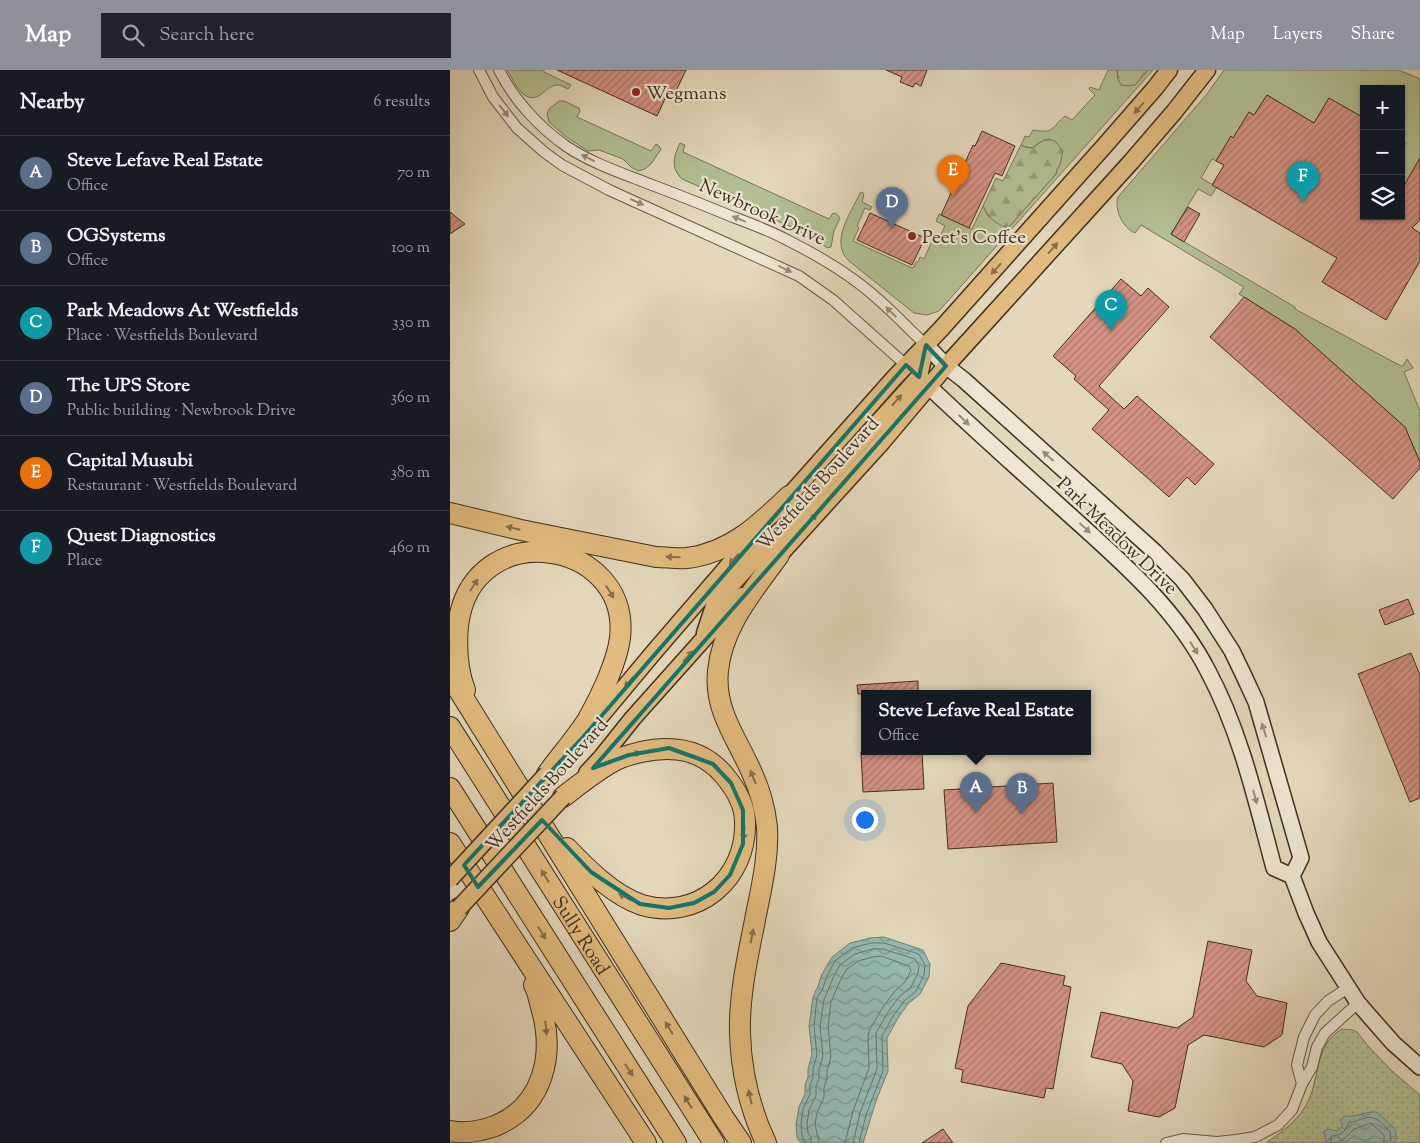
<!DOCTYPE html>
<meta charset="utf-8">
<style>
body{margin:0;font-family:"Sorts Mill Goudy",serif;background:#20242c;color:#f1f3f6}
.controls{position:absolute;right:15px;top:15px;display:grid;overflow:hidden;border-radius:0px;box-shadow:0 1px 4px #0004}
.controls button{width:45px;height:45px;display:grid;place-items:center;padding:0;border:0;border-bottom:1px solid #363941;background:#171b24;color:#f1f3f6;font:25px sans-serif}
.you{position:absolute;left:414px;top:749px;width:18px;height:18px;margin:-12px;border:4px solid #fff;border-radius:50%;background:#1a73e8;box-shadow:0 0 0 8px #1a73e833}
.badge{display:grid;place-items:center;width:32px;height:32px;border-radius:50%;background:#8c9099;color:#fff;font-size:16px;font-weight:700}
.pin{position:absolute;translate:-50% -41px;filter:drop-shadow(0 1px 2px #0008)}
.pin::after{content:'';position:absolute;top:26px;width:18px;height:15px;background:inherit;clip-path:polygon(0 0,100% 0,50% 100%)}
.popup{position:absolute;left:411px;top:620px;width:230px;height:65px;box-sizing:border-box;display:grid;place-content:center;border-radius:0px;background:#171b24;filter:drop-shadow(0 1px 4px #0005);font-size:16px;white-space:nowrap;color:#9ea1a6}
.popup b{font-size:19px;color:#f1f3f6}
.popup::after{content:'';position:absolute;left:50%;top:100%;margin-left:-10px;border:10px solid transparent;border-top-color:#171b24}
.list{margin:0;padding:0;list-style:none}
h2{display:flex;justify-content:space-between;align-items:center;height:65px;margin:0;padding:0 20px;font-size:21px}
h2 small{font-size:16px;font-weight:400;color:#9ea1a6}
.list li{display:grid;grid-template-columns:32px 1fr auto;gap:15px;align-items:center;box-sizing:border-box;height:75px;padding:0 20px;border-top:1px solid #363941}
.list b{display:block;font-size:19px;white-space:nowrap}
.list p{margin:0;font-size:16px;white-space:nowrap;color:#9ea1a6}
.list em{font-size:16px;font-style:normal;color:#9ea1a6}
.icon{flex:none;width:28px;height:28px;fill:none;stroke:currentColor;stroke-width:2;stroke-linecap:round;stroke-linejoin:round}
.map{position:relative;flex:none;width:970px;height:1073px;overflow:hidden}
header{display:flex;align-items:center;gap:30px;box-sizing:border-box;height:70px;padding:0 25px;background:#8c9099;color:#fff}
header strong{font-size:24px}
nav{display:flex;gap:28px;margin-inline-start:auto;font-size:18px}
.search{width:350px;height:45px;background:#20242c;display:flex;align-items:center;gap:12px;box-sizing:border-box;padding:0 18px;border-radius:0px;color:#9ea1a6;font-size:19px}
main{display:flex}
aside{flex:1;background:#171b24}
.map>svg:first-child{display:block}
.green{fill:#b1bf92;stroke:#787658}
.forest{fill:url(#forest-firs);stroke:#787658}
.park{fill:url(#park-dots);stroke:#787658}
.water{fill:url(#water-waves);stroke:#738176}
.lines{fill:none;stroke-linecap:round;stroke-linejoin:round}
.shore{stroke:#6a7468;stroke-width:1}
.building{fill:url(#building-hatch);stroke:#3f2e1d}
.street-casing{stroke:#685844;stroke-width:12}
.secondary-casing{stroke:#3f2e1d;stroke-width:18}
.primary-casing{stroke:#3f2e1d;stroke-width:19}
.highway-casing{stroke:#3f2e1d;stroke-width:22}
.street{stroke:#ede6d3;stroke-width:10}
.secondary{stroke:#ede6d3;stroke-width:15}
.primary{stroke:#e2bc7e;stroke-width:16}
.highway{stroke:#e2bc7e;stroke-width:20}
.primary-bridge-casing{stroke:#3f2e1d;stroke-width:19;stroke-linecap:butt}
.primary-bridge{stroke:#e2bc7e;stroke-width:16}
.oneway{fill:#886e49}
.oneway2{fill:#968a78}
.marked{fill:none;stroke:#0f766e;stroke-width:4;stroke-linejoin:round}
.poi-dot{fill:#8f2418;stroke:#ede6d3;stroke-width:2}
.labels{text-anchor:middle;stroke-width:4.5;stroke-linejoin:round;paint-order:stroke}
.poi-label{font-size:19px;fill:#3f2e1d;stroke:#ede6d3;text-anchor:start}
.street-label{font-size:19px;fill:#3f2e1d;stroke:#ede6d3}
</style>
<header>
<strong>Map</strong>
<div class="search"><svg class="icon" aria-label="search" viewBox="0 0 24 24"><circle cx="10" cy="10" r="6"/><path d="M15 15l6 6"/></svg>Search here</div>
<nav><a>Map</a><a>Layers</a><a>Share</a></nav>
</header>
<main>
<aside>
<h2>Nearby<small>6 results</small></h2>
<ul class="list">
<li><span class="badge" style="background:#5c6f8a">A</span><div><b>Steve Lefave Real Estate</b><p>Office</p></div><em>70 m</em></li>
<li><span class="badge" style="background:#5c6f8a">B</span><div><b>OGSystems</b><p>Office</p></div><em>100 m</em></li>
<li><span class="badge" style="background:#0f9aa8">C</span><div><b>Park Meadows At Westfields</b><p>Place · Westfields Boulevard</p></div><em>330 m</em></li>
<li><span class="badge" style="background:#5c6f8a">D</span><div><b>The UPS Store</b><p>Public building · Newbrook Drive</p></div><em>360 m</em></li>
<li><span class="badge" style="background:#e8710a">E</span><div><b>Capital Musubi</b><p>Restaurant · Westfields Boulevard</p></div><em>380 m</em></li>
<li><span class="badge" style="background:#0f9aa8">F</span><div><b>Quest Diagnostics</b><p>Place</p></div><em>460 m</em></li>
</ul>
</aside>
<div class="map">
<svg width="970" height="1073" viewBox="0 0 970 1073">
<defs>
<pattern id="forest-firs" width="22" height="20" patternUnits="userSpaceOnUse" patternTransform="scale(1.25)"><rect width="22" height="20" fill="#b1bf92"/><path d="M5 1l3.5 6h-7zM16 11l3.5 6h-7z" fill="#919c77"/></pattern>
<pattern id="park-dots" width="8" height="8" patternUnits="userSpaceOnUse" patternTransform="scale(1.25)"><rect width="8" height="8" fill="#b1bf92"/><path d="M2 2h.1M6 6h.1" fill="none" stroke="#919c77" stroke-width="1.8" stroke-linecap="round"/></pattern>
<pattern id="water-waves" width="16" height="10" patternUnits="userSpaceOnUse" patternTransform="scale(1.25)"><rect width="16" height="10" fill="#95b9b2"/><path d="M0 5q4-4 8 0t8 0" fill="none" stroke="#7b9790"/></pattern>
<pattern id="building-hatch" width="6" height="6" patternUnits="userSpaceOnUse" patternTransform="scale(1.25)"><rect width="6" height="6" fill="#d49284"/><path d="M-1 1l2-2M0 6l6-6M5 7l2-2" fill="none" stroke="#ad786b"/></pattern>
</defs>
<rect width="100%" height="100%" fill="#e3d8bb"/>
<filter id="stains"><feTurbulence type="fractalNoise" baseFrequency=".004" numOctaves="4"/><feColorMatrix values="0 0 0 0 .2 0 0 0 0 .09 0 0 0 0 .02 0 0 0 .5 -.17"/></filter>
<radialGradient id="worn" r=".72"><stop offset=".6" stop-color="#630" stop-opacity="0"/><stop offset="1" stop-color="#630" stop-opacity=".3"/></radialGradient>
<!-- green -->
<g class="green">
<path d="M57,0H94V2L121,15L118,19C114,17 111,15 107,15C99,16 96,21 90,25C74,36 64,11 57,0Z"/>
<path d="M658,0H667L668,9L685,15L698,0H703L489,241L477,245L464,243L399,191C379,172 401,143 410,123L412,122L414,124L412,132L422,137L420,140L415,138L407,156L409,158L403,171L462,198L464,197L466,192H468L470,187L474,189L482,171L487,173L495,156L486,151L489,144L522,159L533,136L538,146L558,158L606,104L607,99L610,95L594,70L582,78L575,77L571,75L575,66L579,67L583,60C604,64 601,58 615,46L622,50L645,25L639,19L640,17L649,20Z"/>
<path d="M774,0H949L970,9V88L955,114L951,110V82L956,73L951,70V19H914V48L879,28L864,53L817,25L804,45L799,42L783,68L781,67L766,91L762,89L751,108L767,117L761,126L748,119L721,164L845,237V239L951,296H953L957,289L963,298L954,302L970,341V392L955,357L845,259L789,224L794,217L691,155L685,163C673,158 664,140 668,127L757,24Z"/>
<polygon points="109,31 114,31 129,38 130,41 127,47 201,81 206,74 209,76 211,79 201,94 195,99 188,101 181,97 173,89 149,80 138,81 115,66 99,52 97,44 99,39"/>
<path d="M230,73L235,75L233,82L379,149L383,143L387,144L390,148L384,161L381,177L378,178L341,157L232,109C220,98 224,86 230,73Z"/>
</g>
<!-- forest -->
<g class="forest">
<polygon points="667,0 698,0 685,15 678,16 671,15 668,9"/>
<path d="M599,69L605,71L613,81L610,95L607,99L606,104L558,158C545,154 539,148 533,136L546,108L553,111L571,75L575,77L582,78L594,70Z"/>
</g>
<!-- park -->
<path class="park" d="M892,959L903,960L907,962L919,977L941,1000L970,1025V1073H816C830,1063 846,1052 855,1037C871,1011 863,975 892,959Z"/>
<!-- water -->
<g class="water">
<polygon points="434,867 473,880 480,894 479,907 470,924 458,934 448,948 437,968 438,1001 426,1031 414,1070 413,1073 351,1073 347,1068 346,1054 349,1037 355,1024 355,1015 358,1007 358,999 362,984 359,956 363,927 368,916 372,904 382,887 400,873 420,868"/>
<path d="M921,1042H927L946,1060V1070L944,1073H876L874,1061L878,1059L887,1061L893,1055L890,1050L895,1046C904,1047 911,1044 921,1042Z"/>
</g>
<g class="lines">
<!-- shore -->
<g class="shore">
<polyline points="355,1073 352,1065 351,1054 353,1039 360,1024 360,1016 363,1007 363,999 367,985 364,956 367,928 373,918 377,906 385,891 402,878 421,873 434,873 469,884 475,895 474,905 466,921 454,931 443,946 432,966 433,1001 416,1045 409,1073"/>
<polyline points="361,1073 361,1068 358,1063 357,1054 359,1040 366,1026 366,1017 369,1008 369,1000 373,986 370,956 374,930 383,908 390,895 405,884 422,879 433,879 465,889 469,896 468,903 461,917 449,927 438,942 426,963 427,999 410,1043 403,1073"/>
<polyline points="369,1073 365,1054 367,1043 374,1027 374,1018 377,1008 377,1001 381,987 378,956 381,932 390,911 396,900 408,891 423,887 431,886 459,896 461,901 455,912 445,921 433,937 419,961 418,968 419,998 403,1041 395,1073"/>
<path d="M881,1073V1066C891,1065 895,1063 899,1052C904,1052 907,1051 911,1049C927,1044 930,1052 940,1062L941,1073"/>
<polyline points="887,1073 894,1069 904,1059 921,1053 934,1065 934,1073"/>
</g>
</g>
<!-- building -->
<g class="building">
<polygon points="107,0 236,0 225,23 219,20 207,46"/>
<polygon points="436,0 477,0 471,16 465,13 463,17 450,12 452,7"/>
<polygon points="817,25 864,53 879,28 914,48 914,146 951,146 951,110 955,114 970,88 970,150 962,158 970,163 970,191 936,250 872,212 887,188 762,115 774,95 766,91 781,66 783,68 799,42 804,45"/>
<polygon points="532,61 565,76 552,106 545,103 519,158 491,145 523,75 525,76"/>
<polygon points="738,137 750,144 734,172 721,164"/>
<polygon points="0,142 15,154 0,164"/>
<polygon points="420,143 475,168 462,195 407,170"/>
<polygon points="671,209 691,226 698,218 719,237 649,316 674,339 687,326 764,394 745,415 737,407 719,427 642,359 659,340 624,309 626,306 603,286"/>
<polygon points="794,227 845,259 955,357 970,392 970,398 943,429 760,267"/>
<polygon points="958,529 964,544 935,555 929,540"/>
<polygon points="961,583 970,605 970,728 960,732 908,604"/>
<polygon points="468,611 468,624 408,624 407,615"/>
<polygon points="411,682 472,682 474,719 413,722"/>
<polygon points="603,713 607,772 498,779 494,720"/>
<polygon points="758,871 802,880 796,911 807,926 837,933 832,965 814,977 754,965 738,975 725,1038 709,1047 678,1041 683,1011 672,994 641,987 651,942 727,958 743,947"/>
<polygon points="551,893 615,906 613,915 621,917 603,1019 596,1018 594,1028 511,1012 513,1000 505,998 518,936"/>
<polygon points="493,1059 503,1073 472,1073"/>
</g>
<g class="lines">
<!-- street casing -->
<g class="street-casing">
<g id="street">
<polyline points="29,0 43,27 67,58 94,82 112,95 159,120 349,206 383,230 456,295"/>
<path d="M49,0C64,30 89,57 116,76C141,93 174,104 202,115C229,125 256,136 283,147C302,154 321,161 339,171C371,187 403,206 430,231C446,245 461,261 476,275"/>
<polyline points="852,1014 847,995 854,967 865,945 878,931 898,918"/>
<polyline points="716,1073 733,1069 767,1072 786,1070 805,1067 828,1055 842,1040 852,1014 862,997 867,977 875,963 908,933"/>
</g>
</g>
<!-- secondary casing -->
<g class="secondary-casing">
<g id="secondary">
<polyline points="476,275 496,296 514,310 705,482 732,509 755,539 782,581 794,606 806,632 851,788 842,806"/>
<path d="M470,308C517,353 565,396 613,439C667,488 724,535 758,601C791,663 806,731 824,798L842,806L856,843L869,872L908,933L943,973L970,997"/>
</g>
</g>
<!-- primary casing -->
<g class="primary-casing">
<g id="primary">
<polyline points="331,435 445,307 491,259 657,73 705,18 719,0"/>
<polyline points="322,493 432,372 496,296 681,92 724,42 757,0"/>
<polyline points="255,563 265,533 469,307 476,275"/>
<polyline points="138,661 204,582 310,459"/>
<polyline points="137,703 151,688 183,648 292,526"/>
</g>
</g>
<!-- highway casing -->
<g class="highway-casing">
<g id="highway">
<path d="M0,443L71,460L206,487C216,487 227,489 237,488C280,483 310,454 339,426"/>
<polyline points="0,606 274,1048 291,1073"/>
<path d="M15,620C7,599 6,578 8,556C21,444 181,468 170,568C167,592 150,628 138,649C126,668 110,686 97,704"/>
<path id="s1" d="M0,657L264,1073"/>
<polyline points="0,718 226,1073"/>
<path d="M113,727C130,714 147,700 166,690C174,686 183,684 191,682C223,675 252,679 274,705C285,718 295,734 295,752C297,809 247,851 192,835C164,826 136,798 117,778"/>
<polyline points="0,773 196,1073"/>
<polyline points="0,851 9,838"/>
<path d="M0,1061C15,1064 31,1061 45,1056C94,1036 105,984 91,937C89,930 88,922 84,915"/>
<path d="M316,1073C300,1039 291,1000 290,963C289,927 297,890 304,855C310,823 319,790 317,757C315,739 310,720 302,703C287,668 264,641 268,601C272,556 304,520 329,485"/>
</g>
</g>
<!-- street -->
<use href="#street" class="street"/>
<!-- secondary -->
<use href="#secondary" class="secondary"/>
<!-- primary -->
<use href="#primary" class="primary"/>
<!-- highway -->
<use href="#highway" class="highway"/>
<!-- primary-bridge casing -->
<g class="primary-bridge-casing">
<g id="primary-bridge">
<polyline points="0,809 97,704"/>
<polyline points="9,838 113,727"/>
</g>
</g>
<!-- primary-bridge -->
<use href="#primary-bridge" class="primary-bridge"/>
</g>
<!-- one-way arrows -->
<defs><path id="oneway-solid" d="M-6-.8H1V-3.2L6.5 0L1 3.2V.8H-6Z" transform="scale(1.25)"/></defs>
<g class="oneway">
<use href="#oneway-solid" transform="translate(689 38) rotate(131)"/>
<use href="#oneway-solid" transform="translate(603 178) rotate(-48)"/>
<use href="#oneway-solid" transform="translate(546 199) rotate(132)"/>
<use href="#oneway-solid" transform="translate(447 330) rotate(-48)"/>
<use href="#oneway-solid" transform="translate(362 449) rotate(-47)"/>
<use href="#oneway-solid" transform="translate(63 458) rotate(-167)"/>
<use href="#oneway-solid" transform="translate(223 487) rotate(-178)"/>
<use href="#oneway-solid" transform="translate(284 489) rotate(131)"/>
<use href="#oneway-solid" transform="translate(24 515) rotate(-57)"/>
<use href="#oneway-solid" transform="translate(160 522) rotate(58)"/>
<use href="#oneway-solid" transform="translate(238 586) rotate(-48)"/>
<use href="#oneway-solid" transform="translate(179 612) rotate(130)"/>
<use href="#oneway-solid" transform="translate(184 684) rotate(-14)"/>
<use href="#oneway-solid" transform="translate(303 707) rotate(-112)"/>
<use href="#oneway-solid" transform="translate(294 763) rotate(96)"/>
<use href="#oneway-solid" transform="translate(95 806) rotate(-122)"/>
<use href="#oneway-solid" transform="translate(175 827) rotate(-151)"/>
<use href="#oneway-solid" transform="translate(92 863) rotate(58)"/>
<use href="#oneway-solid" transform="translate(302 866) rotate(-79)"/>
<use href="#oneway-solid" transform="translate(96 958) rotate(84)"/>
<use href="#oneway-solid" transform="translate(219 958) rotate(-122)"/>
<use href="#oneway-solid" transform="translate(179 1000) rotate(57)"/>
<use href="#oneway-solid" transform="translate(300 1027) rotate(-103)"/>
<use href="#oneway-solid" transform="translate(238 1032) rotate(-122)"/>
</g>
<g class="oneway2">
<use href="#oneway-solid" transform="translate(54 41) rotate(52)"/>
<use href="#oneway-solid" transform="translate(138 88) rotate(-153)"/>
<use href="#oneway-solid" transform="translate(187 132) rotate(24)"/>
<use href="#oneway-solid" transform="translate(289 149) rotate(-158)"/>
<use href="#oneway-solid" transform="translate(335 199) rotate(26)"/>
<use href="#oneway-solid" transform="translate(441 242) rotate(-136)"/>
<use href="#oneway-solid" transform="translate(514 350) rotate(44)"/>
<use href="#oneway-solid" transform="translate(598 386) rotate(-138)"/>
<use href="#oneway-solid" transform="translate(635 458) rotate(42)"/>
<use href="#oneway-solid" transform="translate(744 578) rotate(58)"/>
<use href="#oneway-solid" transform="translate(814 660) rotate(-107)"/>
<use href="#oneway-solid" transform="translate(805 727) rotate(75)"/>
</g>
<!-- marked area -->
<path class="marked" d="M476,275L496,296L143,698L179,685L219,678L263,694L281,713L293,740V774L280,805L264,822L244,833L219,838L190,834L141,802L92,750L28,817L14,795L134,666L456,295L469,307Z"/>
<!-- markers -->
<g class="poi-dot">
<circle cx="186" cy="22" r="5"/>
<circle cx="462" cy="166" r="5"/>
</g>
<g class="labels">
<!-- poi labels -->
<g class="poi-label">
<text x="196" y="29">Wegmans</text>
<text x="472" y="173">Peet's Coffee</text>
</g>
<!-- street labels -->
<g class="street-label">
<text transform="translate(313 141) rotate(24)" y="7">Newbrook Drive</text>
<text transform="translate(367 413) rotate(-48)" y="7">Westfields Boulevard</text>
<text transform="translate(668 465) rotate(44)" y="7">Park Meadow Drive</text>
<text transform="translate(96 714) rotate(-48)" y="7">Westfields Boulevard</text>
<text dy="7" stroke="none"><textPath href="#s1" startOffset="246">Sully Road</textPath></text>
</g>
</g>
<rect width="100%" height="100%" filter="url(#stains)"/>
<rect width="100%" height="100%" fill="url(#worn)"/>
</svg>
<div class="controls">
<button>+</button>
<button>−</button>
<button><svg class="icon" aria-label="layers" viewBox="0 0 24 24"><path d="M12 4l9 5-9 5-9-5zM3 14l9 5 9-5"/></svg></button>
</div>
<div class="you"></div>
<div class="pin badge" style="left:526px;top:743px;background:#5c6f8a">A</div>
<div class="popup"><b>Steve Lefave Real Estate</b>Office</div>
<div class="pin badge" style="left:572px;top:744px;background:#5c6f8a">B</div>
<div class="pin badge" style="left:661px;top:261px;background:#0f9aa8">C</div>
<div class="pin badge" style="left:442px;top:158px;background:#5c6f8a">D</div>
<div class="pin badge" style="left:503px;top:126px;background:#e8710a">E</div>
<div class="pin badge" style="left:853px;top:132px;background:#0f9aa8">F</div>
</div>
</main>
